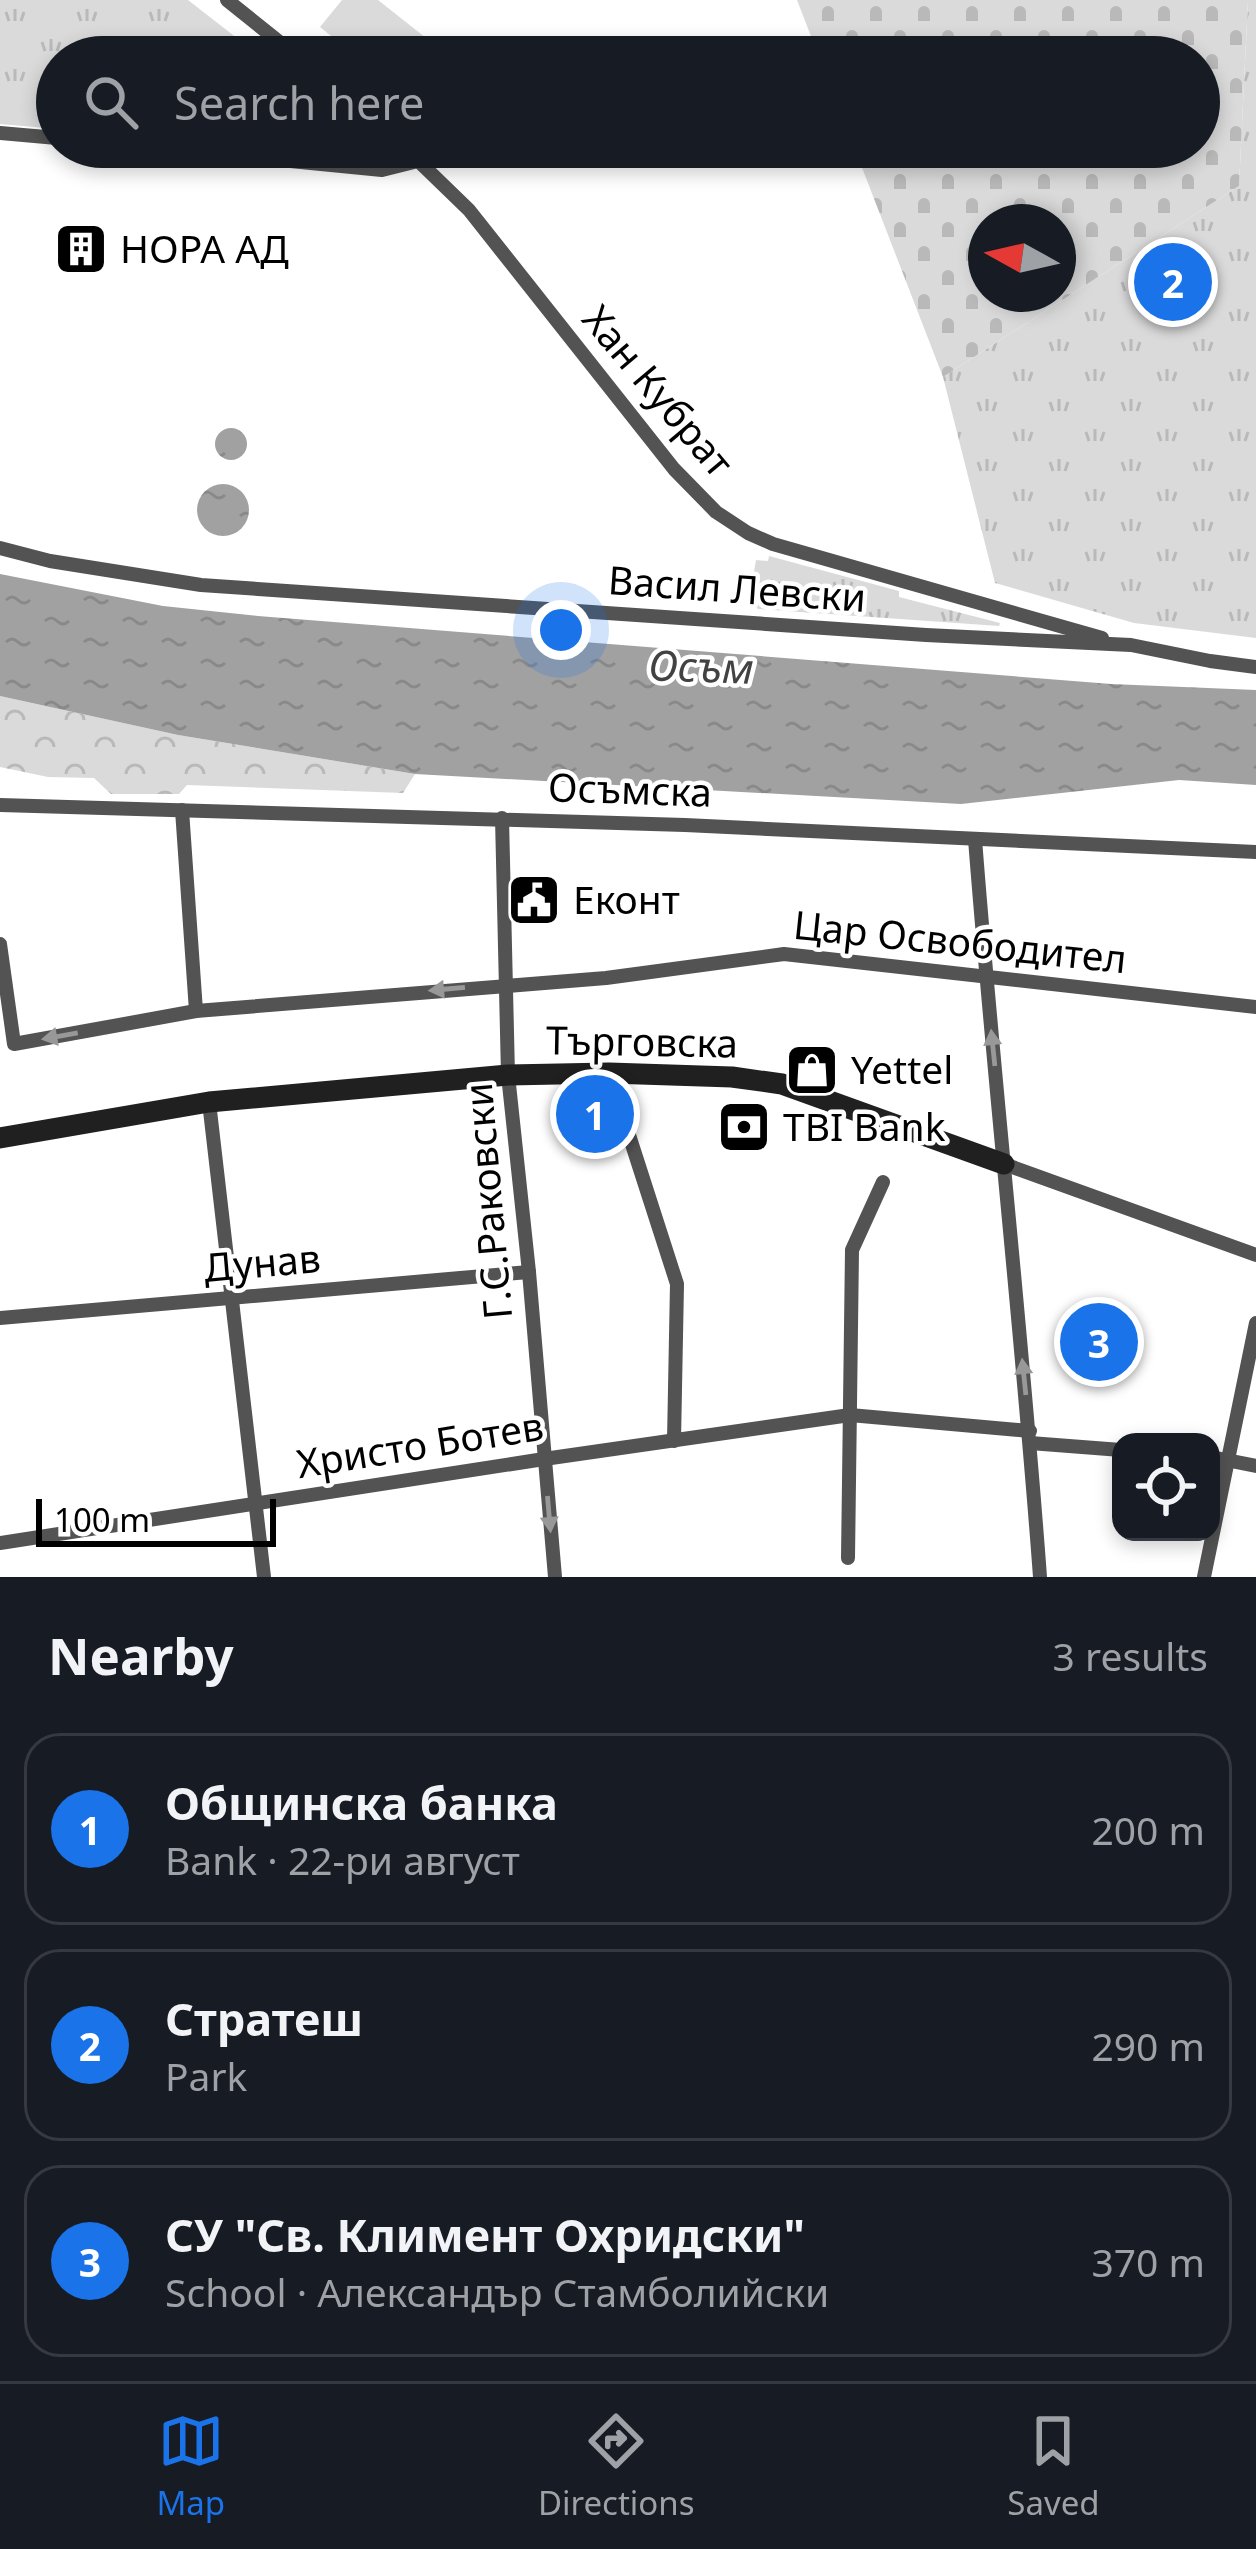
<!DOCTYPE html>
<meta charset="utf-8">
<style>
body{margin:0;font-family:"Noto Sans",sans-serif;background:#20242c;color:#f1f3f6}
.controls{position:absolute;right:36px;bottom:36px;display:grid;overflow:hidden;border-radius:24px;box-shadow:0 6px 18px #0003}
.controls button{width:108px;height:108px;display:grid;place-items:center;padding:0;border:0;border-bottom:3px solid #363941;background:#171b24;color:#f1f3f6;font:60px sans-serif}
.compass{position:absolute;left:968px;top:204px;width:108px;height:108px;border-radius:50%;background:#171b24;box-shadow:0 6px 18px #0003;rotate:278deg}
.scale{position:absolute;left:36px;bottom:30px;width:240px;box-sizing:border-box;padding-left:12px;border:6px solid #000;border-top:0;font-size:33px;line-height:42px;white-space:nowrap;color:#000;-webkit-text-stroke:9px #fff;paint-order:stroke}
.you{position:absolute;left:561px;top:630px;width:42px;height:42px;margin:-30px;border:9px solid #fff;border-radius:50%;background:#1a73e8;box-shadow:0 0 0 18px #1a73e833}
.badge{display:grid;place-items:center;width:78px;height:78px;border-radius:50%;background:#1a73e8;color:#fff;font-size:39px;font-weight:700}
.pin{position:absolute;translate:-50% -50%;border:6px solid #fff;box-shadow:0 3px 12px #0006}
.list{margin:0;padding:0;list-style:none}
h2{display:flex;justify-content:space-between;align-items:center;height:156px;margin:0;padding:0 48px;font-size:51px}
h2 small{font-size:39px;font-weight:400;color:#9ea1a6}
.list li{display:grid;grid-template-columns:78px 1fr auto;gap:36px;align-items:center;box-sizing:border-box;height:192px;margin:0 24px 24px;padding:0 24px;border:3px solid #363941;border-radius:36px}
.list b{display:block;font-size:45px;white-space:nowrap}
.list p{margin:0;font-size:39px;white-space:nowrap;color:#9ea1a6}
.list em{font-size:39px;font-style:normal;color:#9ea1a6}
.icon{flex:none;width:66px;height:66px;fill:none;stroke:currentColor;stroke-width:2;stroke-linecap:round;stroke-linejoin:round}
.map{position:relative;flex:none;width:1256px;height:1577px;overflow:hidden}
.search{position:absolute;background:#171b24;box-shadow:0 6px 18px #0003;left:36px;right:36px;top:36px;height:132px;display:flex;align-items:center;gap:30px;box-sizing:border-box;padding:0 42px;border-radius:66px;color:#9ea1a6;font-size:45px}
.sheet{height:804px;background:#171b24}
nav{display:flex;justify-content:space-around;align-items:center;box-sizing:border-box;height:168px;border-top:3px solid #363941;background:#171b24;font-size:33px;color:#9ea1a6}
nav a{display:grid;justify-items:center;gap:6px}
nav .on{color:#1a73e8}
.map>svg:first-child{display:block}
.grass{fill:url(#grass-tufts)}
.forest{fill:url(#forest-crowns)}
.cemetery{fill:url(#cemetery-stones);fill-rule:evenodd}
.garden{fill:#dadada}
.water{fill:url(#water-ripples)}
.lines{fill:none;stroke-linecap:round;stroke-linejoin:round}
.street{stroke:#535353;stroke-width:14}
.secondary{stroke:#202020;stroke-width:21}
.oneway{fill:#989898}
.labels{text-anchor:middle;stroke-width:9;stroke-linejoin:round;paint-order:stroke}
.poi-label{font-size:39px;fill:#000;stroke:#fff;text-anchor:start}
.street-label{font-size:39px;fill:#000;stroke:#fff}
.water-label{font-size:42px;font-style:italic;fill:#424242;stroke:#fff}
</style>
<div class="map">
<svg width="1256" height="1577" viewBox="0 0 1256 1577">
<defs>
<pattern id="grass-tufts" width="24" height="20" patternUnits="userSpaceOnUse" patternTransform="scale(3)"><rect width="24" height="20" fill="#dadada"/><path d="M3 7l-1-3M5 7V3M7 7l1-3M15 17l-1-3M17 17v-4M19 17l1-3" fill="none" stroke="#b9b9b9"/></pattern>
<pattern id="forest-crowns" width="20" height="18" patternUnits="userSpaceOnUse" patternTransform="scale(3)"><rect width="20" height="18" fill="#dadada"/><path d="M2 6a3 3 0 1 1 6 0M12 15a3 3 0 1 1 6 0" fill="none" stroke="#b9b9b9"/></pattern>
<pattern id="cemetery-stones" width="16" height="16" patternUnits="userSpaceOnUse" patternTransform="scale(3)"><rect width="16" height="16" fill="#dadada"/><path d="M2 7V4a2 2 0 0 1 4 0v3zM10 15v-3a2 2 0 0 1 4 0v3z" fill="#b9b9b9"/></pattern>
<pattern id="water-ripples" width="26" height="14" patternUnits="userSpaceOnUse" patternTransform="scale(3)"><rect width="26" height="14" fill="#a1a1a1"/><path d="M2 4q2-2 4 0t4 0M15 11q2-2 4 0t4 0" fill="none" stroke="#898989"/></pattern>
</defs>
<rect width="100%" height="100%" fill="#fff"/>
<!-- grass -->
<g class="grass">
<polygon points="0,0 188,0 261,57 57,57 57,129 0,124"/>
<polygon points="1248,0 1256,0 1256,638 1134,623 995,583 943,377 1239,186"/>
<polygon points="769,556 899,591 899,597 1000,623 999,626 758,609 749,601 756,560 768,561"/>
</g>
<!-- forest -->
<polygon class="forest" points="0,696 178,735 415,774 403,793 187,785 179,794 111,794 94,778 48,777 0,767"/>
<!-- cemetery -->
<path class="cemetery" d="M797,0H1248L1239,186L943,377L854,147H1199V57H819ZM986,222H1058V294H986Z"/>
<!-- garden -->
<polygon class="garden" points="342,0 378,0 450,57 357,57 320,27"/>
<!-- water -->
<g class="water">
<circle cx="231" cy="444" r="16"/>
<circle cx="223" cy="510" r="26"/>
<polygon points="0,574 163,606 258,616 1111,684 1256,690 1256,785 1179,780 961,804 415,774 178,735 0,696"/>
</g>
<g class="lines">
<!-- street -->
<g class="street">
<polyline points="227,0 298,57"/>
<polyline points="0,133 57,138"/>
<polyline points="148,147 382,170 418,161"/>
<polyline points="404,147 469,210 674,469 716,512 748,533 773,544 1102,638"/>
<polyline points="0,548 50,561 201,585 926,635 1131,645 1210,661 1256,667"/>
<polyline points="0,805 685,825 1256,852"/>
<polyline points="182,810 196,1011"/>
<polyline points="502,818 508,1075 529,1272 555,1577"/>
<path d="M975,839C994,1085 1022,1331 1040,1577"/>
<polyline points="0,944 14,1044 196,1011 606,978 784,954 1256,1007"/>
<polyline points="609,1073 677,1284 674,1441"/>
<polyline points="209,1102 264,1577"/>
<polyline points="1004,1164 1256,1255"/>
<polyline points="0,1318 529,1272"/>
<polyline points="1030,1443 1121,1450"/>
<polyline points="1211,1457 1256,1466"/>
<polyline points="0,1543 544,1459 850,1415 1030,1431"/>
<polyline points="848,1558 852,1250 883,1182"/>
<polyline points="1204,1577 1256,1323"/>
</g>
<!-- secondary -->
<polyline class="secondary" points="0,1138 209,1102 508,1075 609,1073 732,1077 782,1084 1004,1164"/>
</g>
<!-- one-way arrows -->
<defs><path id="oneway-solid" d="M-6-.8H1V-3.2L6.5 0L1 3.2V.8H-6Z" transform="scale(3)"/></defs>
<g class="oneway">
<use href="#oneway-solid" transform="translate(447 989) rotate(175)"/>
<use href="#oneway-solid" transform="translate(60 1036) rotate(170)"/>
<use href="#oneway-solid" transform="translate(993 1048) rotate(-96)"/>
<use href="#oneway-solid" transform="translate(1024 1377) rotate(-96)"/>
<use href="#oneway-solid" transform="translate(549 1514) rotate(85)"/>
</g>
<!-- icons -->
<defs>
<g id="building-square" transform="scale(2.7)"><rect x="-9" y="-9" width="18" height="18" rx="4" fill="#000" stroke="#fff"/><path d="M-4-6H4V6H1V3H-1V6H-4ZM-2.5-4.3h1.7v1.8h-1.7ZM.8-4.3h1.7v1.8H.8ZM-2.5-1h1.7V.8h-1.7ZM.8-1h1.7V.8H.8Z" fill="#fff"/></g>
<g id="civic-square" transform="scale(2.7)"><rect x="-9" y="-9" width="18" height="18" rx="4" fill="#000" stroke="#fff"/><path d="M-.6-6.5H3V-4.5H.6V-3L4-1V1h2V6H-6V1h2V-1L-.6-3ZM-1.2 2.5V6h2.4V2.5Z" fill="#fff"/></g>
<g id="shop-square" transform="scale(2.7)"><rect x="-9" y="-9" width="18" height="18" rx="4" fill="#000" stroke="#fff"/><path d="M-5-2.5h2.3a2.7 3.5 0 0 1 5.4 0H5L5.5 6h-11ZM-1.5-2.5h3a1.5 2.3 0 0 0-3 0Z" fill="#fff"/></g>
<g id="bank-square" transform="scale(2.7)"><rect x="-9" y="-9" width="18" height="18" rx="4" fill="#000" stroke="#fff"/><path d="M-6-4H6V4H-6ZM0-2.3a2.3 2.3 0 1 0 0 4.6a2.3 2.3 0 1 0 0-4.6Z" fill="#fff"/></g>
</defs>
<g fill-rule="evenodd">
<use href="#building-square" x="81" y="249"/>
<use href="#civic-square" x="534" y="900"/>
<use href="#shop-square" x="812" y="1070"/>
<use href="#bank-square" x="744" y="1127"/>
</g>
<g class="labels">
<!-- poi labels -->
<g class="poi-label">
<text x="120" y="263">НОРА АД</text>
<text x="573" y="914">Еконт</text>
<text x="851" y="1084">Yettel</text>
<text x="783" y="1141">TBI Bank</text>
</g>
<!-- street labels -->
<g class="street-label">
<text transform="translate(658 391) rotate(50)" y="14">Хан Кубрат</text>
<text transform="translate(737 589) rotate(4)" y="14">Васил Левски</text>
<text transform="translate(630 790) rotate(2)" y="14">Осъмска</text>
<text transform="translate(960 942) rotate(6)" y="14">Цар Освободител</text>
<text transform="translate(642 1042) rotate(1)" y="14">Търговска</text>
<text transform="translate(488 1201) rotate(-95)" y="14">Г.С.Раковски</text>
<text transform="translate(262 1263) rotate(-5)" y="14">Дунав</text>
<text transform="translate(420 1445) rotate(-9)" y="14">Христо Ботев</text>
</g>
<!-- water labels -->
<g class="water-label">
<text transform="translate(701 667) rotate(2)" y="15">Осъм</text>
</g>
</g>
</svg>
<div class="controls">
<button><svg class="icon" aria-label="locate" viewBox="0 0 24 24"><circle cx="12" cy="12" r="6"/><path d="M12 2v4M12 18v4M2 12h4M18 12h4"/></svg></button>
</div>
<svg class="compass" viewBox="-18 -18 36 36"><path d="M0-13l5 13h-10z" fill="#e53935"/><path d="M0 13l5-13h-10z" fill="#9ea1a6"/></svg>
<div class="scale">100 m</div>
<div class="you"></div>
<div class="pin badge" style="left:595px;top:1114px">1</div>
<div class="pin badge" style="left:1173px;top:282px">2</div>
<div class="pin badge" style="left:1099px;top:1342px">3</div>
<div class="search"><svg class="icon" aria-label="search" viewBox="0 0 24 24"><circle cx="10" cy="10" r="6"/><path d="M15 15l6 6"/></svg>Search here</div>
</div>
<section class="sheet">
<h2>Nearby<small>3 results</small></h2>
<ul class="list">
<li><span class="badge">1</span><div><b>Общинска банка</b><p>Bank · 22-ри август</p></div><em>200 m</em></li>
<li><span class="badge">2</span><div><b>Стратеш</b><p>Park</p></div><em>290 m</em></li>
<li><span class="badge">3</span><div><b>СУ &quot;Св. Климент Охридски&quot;</b><p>School · Александър Стамболийски</p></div><em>370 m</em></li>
</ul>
</section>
<nav>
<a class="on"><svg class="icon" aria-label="map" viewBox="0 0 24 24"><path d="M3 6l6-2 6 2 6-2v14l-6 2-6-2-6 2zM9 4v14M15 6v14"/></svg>Map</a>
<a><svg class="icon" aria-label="directions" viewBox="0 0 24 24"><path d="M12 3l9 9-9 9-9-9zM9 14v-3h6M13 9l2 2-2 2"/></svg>Directions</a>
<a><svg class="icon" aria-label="saved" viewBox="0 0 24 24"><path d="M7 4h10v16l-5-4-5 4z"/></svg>Saved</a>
</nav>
